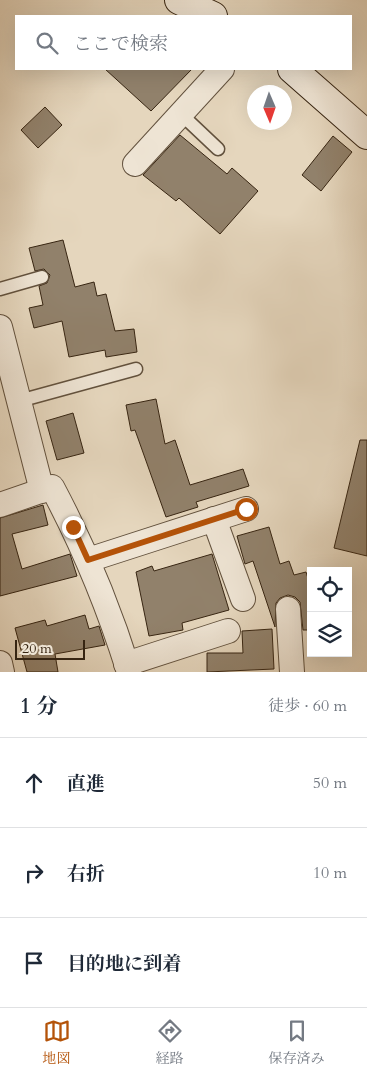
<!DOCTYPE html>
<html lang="ja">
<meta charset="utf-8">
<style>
body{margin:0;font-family:Cardo,"Noto Serif JP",serif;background:#f6f6f7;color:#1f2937}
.controls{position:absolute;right:15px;bottom:15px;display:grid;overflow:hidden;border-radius:0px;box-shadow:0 5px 20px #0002}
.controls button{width:45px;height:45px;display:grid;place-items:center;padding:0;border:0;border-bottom:1px solid #e0e1e3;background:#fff;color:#1f2937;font:25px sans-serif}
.compass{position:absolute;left:247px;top:85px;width:45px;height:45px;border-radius:50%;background:#fff;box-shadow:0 5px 20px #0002;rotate:178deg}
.scale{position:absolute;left:15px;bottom:12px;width:70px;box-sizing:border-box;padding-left:5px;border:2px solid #372512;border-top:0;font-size:14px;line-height:18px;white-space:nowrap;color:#372512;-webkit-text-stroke:4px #eee4d4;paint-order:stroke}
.stop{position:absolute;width:15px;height:15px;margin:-11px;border:4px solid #b45309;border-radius:50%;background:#fff}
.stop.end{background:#b45309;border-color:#fff;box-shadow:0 1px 5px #0008}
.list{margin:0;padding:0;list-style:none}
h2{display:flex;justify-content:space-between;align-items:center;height:65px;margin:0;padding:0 20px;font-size:21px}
h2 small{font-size:16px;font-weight:400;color:#747a83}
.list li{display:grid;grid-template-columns:32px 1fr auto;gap:15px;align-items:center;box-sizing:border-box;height:90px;padding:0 20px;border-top:1px solid #e0e1e3}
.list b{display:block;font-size:19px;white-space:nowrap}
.list em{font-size:16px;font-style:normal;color:#747a83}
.icon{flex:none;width:28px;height:28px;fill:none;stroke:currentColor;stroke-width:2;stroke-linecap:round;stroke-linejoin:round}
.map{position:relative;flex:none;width:367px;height:672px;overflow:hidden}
.search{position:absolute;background:#fff;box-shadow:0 5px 20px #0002;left:15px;right:15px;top:15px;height:55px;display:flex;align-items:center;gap:12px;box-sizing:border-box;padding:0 18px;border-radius:0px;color:#747a83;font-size:19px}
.sheet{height:335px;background:#fff}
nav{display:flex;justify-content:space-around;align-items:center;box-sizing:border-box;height:70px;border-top:1px solid #e0e1e3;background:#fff;font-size:14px;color:#747a83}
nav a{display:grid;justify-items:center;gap:2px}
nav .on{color:#b45309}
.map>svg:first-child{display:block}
.building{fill:#91816b;stroke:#372512}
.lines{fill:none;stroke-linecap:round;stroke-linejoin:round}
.service-casing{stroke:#62513d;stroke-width:15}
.minor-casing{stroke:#62513d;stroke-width:26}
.secondary-casing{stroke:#372512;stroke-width:30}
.service{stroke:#eee4d4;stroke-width:12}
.minor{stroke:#eee4d4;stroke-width:24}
.secondary{stroke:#eee4d4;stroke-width:28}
.route{stroke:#b45309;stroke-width:6}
</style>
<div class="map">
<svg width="367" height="672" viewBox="0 0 367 672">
<rect width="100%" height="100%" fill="#e5d6bd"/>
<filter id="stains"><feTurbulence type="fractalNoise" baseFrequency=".004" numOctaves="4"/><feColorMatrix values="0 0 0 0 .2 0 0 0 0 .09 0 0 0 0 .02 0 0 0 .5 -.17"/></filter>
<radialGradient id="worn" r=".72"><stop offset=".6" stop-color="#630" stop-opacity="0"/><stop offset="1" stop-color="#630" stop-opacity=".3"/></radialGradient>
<!-- building -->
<g class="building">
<polygon points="105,69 192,69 151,111"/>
<polygon points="45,107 62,125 38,148 21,130"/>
<polygon points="180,135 227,174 232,168 258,191 220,234 179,198 176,201 143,175"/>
<polygon points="333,136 352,152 321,191 302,175"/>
<polygon points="63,240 75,287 94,282 97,296 106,294 115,331 134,329 137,352 106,357 105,350 69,357 62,321 34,328 29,308 43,305 39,286 47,283 50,275 44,269 35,271 29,248"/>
<polygon points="156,399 165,444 175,440 190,485 243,469 249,486 196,502 198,507 166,517 135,430 131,431 126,405"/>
<polygon points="73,413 84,453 57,460 46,421"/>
<polygon points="360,440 367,440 367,556 334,548"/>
<polygon points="43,505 48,525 12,534 22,569 70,554 77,576 0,596 0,518"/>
<polygon points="269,527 280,564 289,561 294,575 306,572 311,588 311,630 303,630 300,602 295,597 288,595 280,598 276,603 275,627 253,561 245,564 237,536"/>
<polygon points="212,554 229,610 182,623 183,630 149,636 136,572 152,566 154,571"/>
<polygon points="85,615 89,629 99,626 105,645 55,654 58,672 27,672 15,628 45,620 47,626"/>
<polygon points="272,629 274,669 207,672 207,653 243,653 242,631"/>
</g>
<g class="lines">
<!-- service casing -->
<g class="service-casing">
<g id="service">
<polyline points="182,115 218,149"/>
<polyline points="0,289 42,277"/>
<polyline points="19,401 136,369"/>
</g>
</g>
<!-- minor casing -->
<g class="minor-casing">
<g id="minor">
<polyline points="135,164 222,69"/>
<polyline points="0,327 42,491"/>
<path d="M0,505L52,487C84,547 109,608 129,672"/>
<polyline points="214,519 243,599"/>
<polyline points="88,560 246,509"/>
<polyline points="288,609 292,672"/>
<polyline points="0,663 2,672"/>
<polyline points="126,664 228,631"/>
</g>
</g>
<!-- secondary casing -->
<g class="secondary-casing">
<g id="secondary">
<polyline points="179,0 213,16"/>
<polyline points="292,69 367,135"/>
</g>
</g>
<!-- service -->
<use href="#service" class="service"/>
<!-- minor -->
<use href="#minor" class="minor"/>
<!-- secondary -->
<use href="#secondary" class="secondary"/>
</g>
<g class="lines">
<!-- route -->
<polyline class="route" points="73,527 88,560 246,509"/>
</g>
<rect width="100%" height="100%" filter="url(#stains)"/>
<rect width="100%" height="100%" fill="url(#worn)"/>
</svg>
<div class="controls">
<button><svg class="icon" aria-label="locate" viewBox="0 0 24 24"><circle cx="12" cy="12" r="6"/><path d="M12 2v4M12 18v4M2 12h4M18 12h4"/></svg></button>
<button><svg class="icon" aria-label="layers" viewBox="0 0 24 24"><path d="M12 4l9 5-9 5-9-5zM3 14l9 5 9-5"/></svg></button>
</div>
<svg class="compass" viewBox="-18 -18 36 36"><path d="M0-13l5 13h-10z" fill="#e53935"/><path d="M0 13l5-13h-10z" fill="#747a83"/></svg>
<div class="scale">20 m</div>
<div class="stop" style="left:246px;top:509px"></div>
<div class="stop end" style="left:73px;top:527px"></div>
<div class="search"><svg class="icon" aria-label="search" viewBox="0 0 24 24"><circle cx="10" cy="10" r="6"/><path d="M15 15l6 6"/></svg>ここで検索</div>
</div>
<section class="sheet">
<h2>1 分<small>徒歩 · 60 m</small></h2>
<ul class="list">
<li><svg class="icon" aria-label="ahead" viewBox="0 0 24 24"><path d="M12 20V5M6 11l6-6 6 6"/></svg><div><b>直進</b></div><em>50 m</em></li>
<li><svg class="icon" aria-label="right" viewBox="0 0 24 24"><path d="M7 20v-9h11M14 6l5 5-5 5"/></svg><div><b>右折</b></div><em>10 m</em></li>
<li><svg class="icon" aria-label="arrive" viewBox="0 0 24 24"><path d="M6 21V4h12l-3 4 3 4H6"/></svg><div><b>目的地に到着</b></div></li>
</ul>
</section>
<nav>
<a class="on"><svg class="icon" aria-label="map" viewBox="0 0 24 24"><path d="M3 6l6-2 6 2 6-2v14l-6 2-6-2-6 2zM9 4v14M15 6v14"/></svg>地図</a>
<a><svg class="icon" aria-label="directions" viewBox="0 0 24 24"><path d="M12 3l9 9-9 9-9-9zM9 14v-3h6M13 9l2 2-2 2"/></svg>経路</a>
<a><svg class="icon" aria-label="saved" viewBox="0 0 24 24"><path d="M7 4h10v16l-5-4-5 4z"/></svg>保存済み</a>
</nav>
